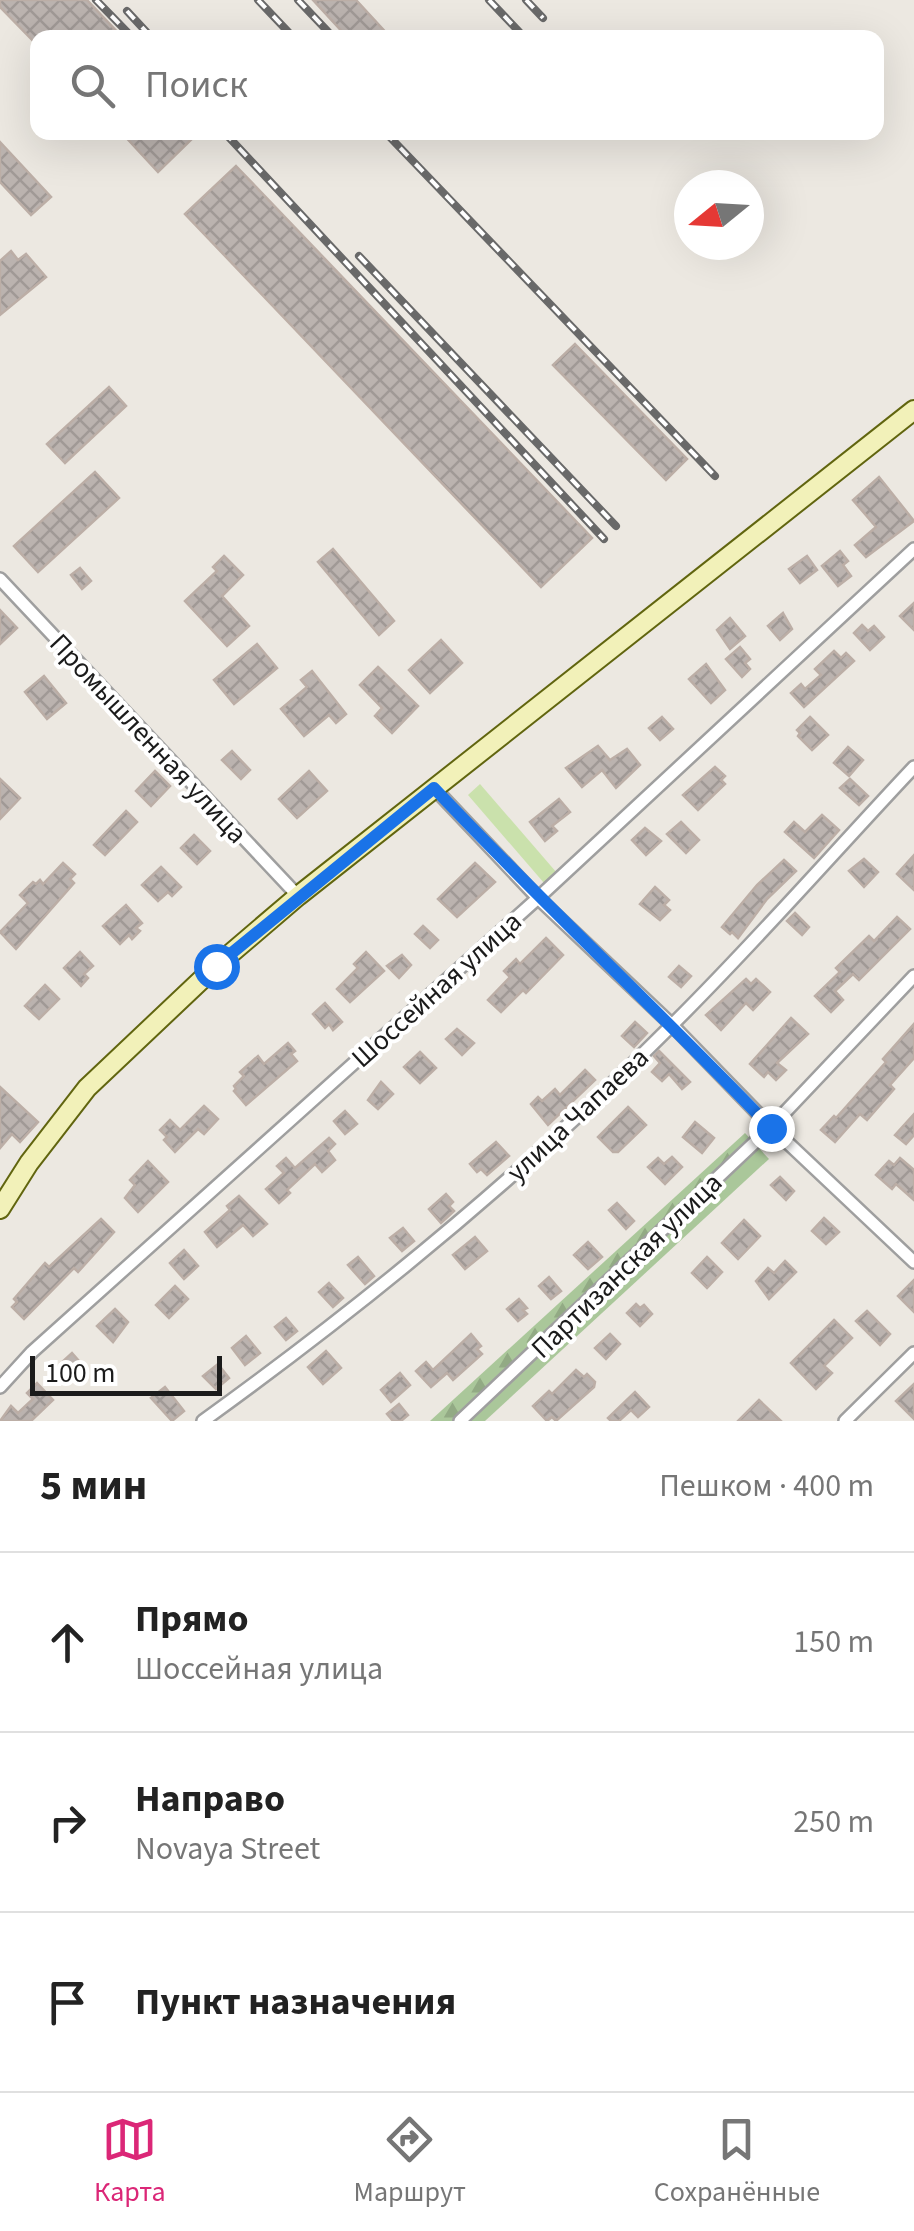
<!DOCTYPE html>
<html lang="ru">
<meta charset="utf-8">
<style>
body{margin:0;font-family:"Source Sans 3",sans-serif;background:#f6f6f6;color:#222}
.compass{position:absolute;left:674px;top:170px;width:90px;height:90px;border-radius:50%;background:#fff;box-shadow:0 10px 40px #0002;rotate:252deg}
.scale{position:absolute;left:30px;bottom:25px;width:192px;box-sizing:border-box;padding-left:10px;border:5px solid #1b1b1b;border-top:0;font-size:28px;line-height:35px;white-space:nowrap;color:#1b1b1b;-webkit-text-stroke:8px #fff;paint-order:stroke}
.stop{position:absolute;width:30px;height:30px;margin:-22px;border:8px solid #1a73e8;border-radius:50%;background:#fff}
.stop.end{background:#1a73e8;border-color:#fff;box-shadow:0 2px 10px #0008}
.list{margin:0;padding:0;list-style:none}
h2{display:flex;justify-content:space-between;align-items:center;height:130px;margin:0;padding:0 40px;font-size:42px}
h2 small{font-size:32px;font-weight:400;color:#767676}
.list li{display:grid;grid-template-columns:65px 1fr auto;gap:30px;align-items:center;box-sizing:border-box;height:180px;padding:0 40px;border-top:2px solid #e0e0e0}
.list b{display:block;font-size:38px;white-space:nowrap}
.list p{margin:0;font-size:32px;white-space:nowrap;color:#767676}
.list em{font-size:32px;font-style:normal;color:#767676}
.icon{flex:none;width:55px;height:55px;fill:none;stroke:currentColor;stroke-width:2;stroke-linecap:round;stroke-linejoin:round}
.map{position:relative;flex:none;width:914px;height:1421px;overflow:hidden}
.search{position:absolute;background:#fff;box-shadow:0 10px 40px #0002;left:30px;right:30px;top:30px;height:110px;display:flex;align-items:center;gap:25px;box-sizing:border-box;padding:0 35px;border-radius:20px;color:#767676;font-size:38px}
.sheet{height:670px;background:#fff}
nav{display:flex;justify-content:space-around;align-items:center;box-sizing:border-box;height:140px;border-top:2px solid #e0e0e0;background:#fff;font-size:28px;color:#767676}
nav a{display:grid;justify-items:center;gap:5px}
nav .on{color:#db2777}
.map>svg:first-child{display:block}
.grass{fill:#cae1ac}
.forest{fill:url(#forest-firs)}
.building{fill:url(#building-cross-hatch);stroke:#bcaea6;stroke-width:2.5}
.lines{fill:none;stroke-linecap:round;stroke-linejoin:round}
.minor-casing{stroke:#9f9f9f;stroke-width:16}
.secondary-casing{stroke:#61650f;stroke-width:22}
.minor{stroke:#fff;stroke-width:11}
.secondary{stroke:#f2f1b9;stroke-width:18}
.rail-casing{stroke:#696969;stroke-width:8}
.rail{stroke:#fff;stroke-width:4;stroke-dasharray:11;stroke-linecap:butt}
.route{stroke:#1a73e8;stroke-width:12}
.labels{text-anchor:middle;stroke-width:8;stroke-linejoin:round;paint-order:stroke}
.street-label{font-size:28px;fill:#1b1b1b;stroke:#fff}
</style>
<div class="map">
<svg width="914" height="1421" viewBox="0 0 914 1421">
<defs>
<pattern id="forest-firs" width="22" height="20" patternUnits="userSpaceOnUse" patternTransform="scale(2.5)"><rect width="22" height="20" fill="#aac79a"/><path d="M5 1l3.5 6h-7zM16 11l3.5 6h-7z" fill="#92aa84"/></pattern>
<pattern id="building-cross-hatch" width="8" height="8" patternUnits="userSpaceOnUse" patternTransform="scale(2.5)"><rect width="8" height="8" fill="#bbb3af"/><path d="M0 0l8 8M0 8l8-8" fill="none" stroke="#a09996"/></pattern>
</defs>
<rect width="100%" height="100%" fill="#ece8e1"/>
<!-- grass -->
<polygon class="grass" points="480,784 557,873 544,883 468,795"/>
<!-- forest -->
<polygon class="forest" points="745,1133 769,1159 485,1421 430,1421"/>
<!-- building -->
<g class="building">
<polygon points="0,0 87,0 123,38 38,38 38,46 0,7"/>
<polygon points="313,0 356,0 391,38 348,38"/>
<polygon points="121,132 199,132 158,172"/>
<polygon points="0,142 51,197 31,215 0,182"/>
<polygon points="236,166 592,538 541,587 185,214"/>
<polygon points="11,251 18,260 26,254 46,277 0,315 0,261"/>
<polygon points="575,344 687,459 666,480 553,365"/>
<polygon points="109,387 126,406 65,463 47,444"/>
<polygon points="95,472 119,498 38,572 14,546"/>
<polygon points="879,477 914,521 866,557 855,545 876,527 853,500"/>
<polygon points="333,549 394,621 379,635 318,562"/>
<polygon points="840,551 848,561 843,565 851,576 838,586 822,566"/>
<polygon points="224,556 243,575 222,596 249,626 227,646 185,601 217,571 213,567"/>
<polygon points="807,556 817,570 800,583 789,569"/>
<polygon points="80,568 91,581 82,589 71,575"/>
<polygon points="914,603 914,630 900,616"/>
<polygon points="0,610 17,628 0,644"/>
<polygon points="783,613 792,629 780,640 768,626"/>
<polygon points="730,618 745,636 730,649 717,630"/>
<polygon points="862,625 868,631 874,626 884,637 870,650 854,633"/>
<polygon points="441,640 462,663 430,693 409,670"/>
<polygon points="257,644 277,668 234,704 214,680"/>
<polygon points="740,647 750,659 745,663 750,669 742,677 726,659"/>
<polygon points="834,651 841,658 846,653 854,661 804,707 791,693 801,684 805,689 821,675 815,669"/>
<polygon points="706,664 725,690 711,703 689,679"/>
<polygon points="378,667 418,706 392,733 375,716 382,708 360,685"/>
<polygon points="312,671 346,714 336,723 329,715 304,736 281,709 307,687 301,680"/>
<polygon points="44,676 66,703 47,719 25,692"/>
<polygon points="662,717 673,729 660,740 649,728"/>
<polygon points="810,717 828,735 812,750 798,736 800,733 797,730"/>
<polygon points="598,746 610,760 627,749 640,765 616,788 602,770 582,787 566,768"/>
<polygon points="848,747 863,760 849,776 834,763"/>
<polygon points="232,751 250,770 241,779 222,760"/>
<polygon points="715,767 725,776 721,780 725,784 698,810 683,795"/>
<polygon points="155,771 170,786 151,806 136,791"/>
<polygon points="309,771 327,791 297,818 279,799"/>
<polygon points="0,779 20,798 0,819"/>
<polygon points="850,779 868,796 859,805 840,788"/>
<polygon points="559,799 570,812 552,826 557,831 545,841 530,822"/>
<polygon points="126,811 137,822 105,855 94,845"/>
<polygon points="822,815 839,830 814,858 785,832 794,822 805,832"/>
<polygon points="681,822 699,840 686,853 667,834"/>
<polygon points="645,828 661,841 646,855 632,840"/>
<polygon points="194,835 210,851 197,864 181,848"/>
<polygon points="914,855 914,890 897,874"/>
<polygon points="864,859 878,872 864,887 849,871"/>
<polygon points="784,860 796,871 767,899 738,938 732,932 730,934 722,927 757,885"/>
<polygon points="63,863 75,874 70,879 74,883 16,949 0,932 28,903 20,895 33,882 36,884 40,880 43,884"/>
<polygon points="475,863 495,882 457,917 438,899"/>
<polygon points="161,867 181,887 172,896 168,892 158,901 142,885"/>
<polygon points="655,887 669,900 664,905 670,910 660,920 640,904"/>
<polygon points="126,905 142,923 136,928 140,931 132,939 129,935 120,944 103,926"/>
<polygon points="795,913 809,927 802,935 787,921"/>
<polygon points="897,917 910,929 859,980 853,974 835,991 843,1000 831,1012 815,996 840,972 836,968 869,936 874,941"/>
<polygon points="423,926 438,940 430,948 415,934"/>
<polygon points="546,938 563,955 526,993 523,990 501,1012 488,1000 510,977 504,971 516,959 520,964"/>
<polygon points="80,952 93,966 84,974 88,978 81,986 64,968"/>
<polygon points="366,952 384,971 350,1002 337,989 358,968 354,964"/>
<polygon points="402,955 411,965 399,978 387,966"/>
<polygon points="679,966 691,976 681,987 669,977"/>
<polygon points="746,979 751,984 756,979 770,992 753,1010 746,1003 721,1030 706,1015"/>
<polygon points="45,985 59,999 39,1019 25,1006"/>
<polygon points="325,1003 342,1022 333,1030 329,1024 325,1028 313,1014"/>
<polygon points="791,1018 808,1034 777,1063 786,1070 776,1080 768,1072 764,1077 750,1064"/>
<polygon points="635,1022 647,1033 634,1047 622,1036"/>
<polygon points="914,1024 914,1058 890,1085 894,1089 867,1120 860,1114 835,1142 821,1130 834,1116 836,1118 886,1062 883,1059"/>
<polygon points="457,1029 474,1043 462,1055 446,1039"/>
<polygon points="288,1043 295,1051 291,1054 297,1061 246,1105 234,1091 236,1089 234,1086 244,1076 240,1072 258,1056 264,1064"/>
<polygon points="659,1051 690,1082 682,1089 669,1074 662,1081 652,1072 660,1063 654,1056"/>
<polygon points="420,1052 436,1068 420,1083 404,1067"/>
<polygon points="585,1070 595,1080 548,1125 531,1104 538,1097 542,1101 555,1089 560,1095"/>
<polygon points="381,1082 393,1094 378,1109 368,1100"/>
<polygon points="0,1087 38,1122 20,1142 12,1134 0,1148"/>
<polygon points="204,1106 218,1119 204,1134 198,1129 175,1152 164,1140 167,1137 160,1130 170,1120 180,1130"/>
<polygon points="628,1107 646,1125 618,1152 613,1152 598,1137"/>
<polygon points="345,1111 357,1124 345,1134 334,1121"/>
<polygon points="914,1114 914,1135 906,1144 895,1135"/>
<polygon points="695,1122 714,1138 702,1153 683,1137"/>
<polygon points="329,1138 335,1144 328,1151 335,1160 322,1172 315,1164 287,1190 290,1193 279,1203 266,1189 284,1173 277,1166 286,1158 295,1168"/>
<polygon points="496,1142 509,1156 487,1175 481,1169 477,1172 470,1164"/>
<polygon points="672,1157 682,1167 665,1184 648,1167 658,1158 664,1164"/>
<polygon points="900,1158 914,1170 914,1200 896,1184 892,1189 876,1175 889,1161 894,1165"/>
<polygon points="148,1161 168,1182 138,1212 125,1198 135,1185 130,1180"/>
<polygon points="780,1177 794,1191 786,1200 771,1185"/>
<polygon points="446,1194 453,1202 449,1206 454,1211 441,1223 429,1209"/>
<polygon points="239,1196 267,1224 253,1236 243,1225 217,1247 205,1232 230,1210 227,1206"/>
<polygon points="617,1203 634,1221 626,1229 609,1210"/>
<polygon points="824,1218 839,1232 826,1244 812,1231"/>
<polygon points="101,1219 114,1232 78,1272 74,1268 24,1319 12,1307 17,1302 14,1299 45,1263 49,1267"/>
<polygon points="744,1220 760,1236 738,1259 722,1243"/>
<polygon points="403,1228 414,1241 402,1251 390,1238"/>
<polygon points="475,1237 487,1251 465,1269 453,1255"/>
<polygon points="588,1242 602,1257 588,1269 574,1255"/>
<polygon points="184,1250 198,1266 184,1279 170,1263"/>
<polygon points="358,1257 374,1276 365,1284 348,1265"/>
<polygon points="707,1257 722,1272 707,1288 692,1273"/>
<polygon points="785,1261 796,1272 769,1299 756,1281 768,1268 774,1273"/>
<polygon points="549,1277 561,1291 551,1299 539,1286"/>
<polygon points="914,1280 914,1312 898,1296"/>
<polygon points="329,1283 343,1298 333,1307 319,1292"/>
<polygon points="175,1286 188,1299 169,1318 156,1305"/>
<polygon points="519,1299 527,1308 523,1310 527,1314 518,1321 507,1309"/>
<polygon points="636,1304 640,1308 644,1305 652,1314 640,1326 627,1313"/>
<polygon points="115,1309 128,1322 113,1342 97,1326"/>
<polygon points="867,1311 890,1334 880,1345 856,1321"/>
<polygon points="286,1318 297,1331 286,1340 275,1327"/>
<polygon points="834,1320 852,1338 824,1366 832,1373 816,1389 791,1363"/>
<polygon points="471,1334 481,1346 477,1349 482,1354 453,1380 447,1373 431,1387 416,1371 426,1362 433,1370"/>
<polygon points="610,1334 620,1344 606,1359 595,1348"/>
<polygon points="246,1336 260,1353 245,1365 232,1348"/>
<polygon points="326,1351 341,1368 323,1384 308,1367"/>
<polygon points="72,1353 87,1370 76,1379 61,1363"/>
<polygon points="218,1364 229,1378 216,1389 203,1376"/>
<polygon points="576,1370 584,1377 587,1374 595,1382 594,1387 556,1421 552,1417 547,1421 533,1406 549,1391 552,1394"/>
<polygon points="400,1373 410,1385 391,1402 381,1390"/>
<polygon points="37,1383 53,1400 31,1421 0,1421 11,1406 18,1413 33,1399 27,1393"/>
<polygon points="914,1384 914,1419 896,1401"/>
<polygon points="165,1387 184,1411 172,1421 151,1398"/>
<polygon points="635,1392 649,1407 638,1417 631,1410 619,1421 611,1421 608,1418"/>
<polygon points="759,1400 781,1421 738,1421"/>
<polygon points="399,1404 408,1415 401,1421 393,1421 387,1414"/>
</g>
<g class="lines">
<!-- minor casing -->
<g class="minor-casing">
<g id="minor">
<polyline points="0,579 298,896"/>
<polyline points="434,788 538,898 672,1025 771,1127 914,1262"/>
<polyline points="0,1387 32,1352 538,898 914,549"/>
<path d="M203,1421C368,1302 527,1171 671,1026C755,943 833,853 914,767"/>
<polyline points="460,1421 771,1127 914,976"/>
<polyline points="845,1421 914,1353"/>
</g>
</g>
<!-- secondary casing -->
<g class="secondary-casing">
<polyline id="secondary" points="0,1209 29,1163 87,1088 216,966 298,896 914,410"/>
</g>
<!-- minor -->
<use href="#minor" class="minor"/>
<!-- secondary -->
<use href="#secondary" class="secondary"/>
<!-- rail casing -->
<g class="rail-casing">
<g id="rail">
<polyline points="96,0 133,38"/>
<polyline points="258,0 294,38"/>
<polyline points="298,0 334,38"/>
<polyline points="489,0 525,38"/>
<polyline points="526,0 543,18"/>
<polyline points="127,11 152,38"/>
<polyline points="224,132 604,539"/>
<polyline points="385,132 715,476"/>
<polyline points="359,256 616,526"/>
</g>
</g>
<!-- rail -->
<use href="#rail" class="rail"/>
</g>
<g class="lines">
<!-- route -->
<path class="route" d="M216,966L434,788C543,904 660,1012 771,1128"/>
</g>
<g class="labels">
<!-- street labels -->
<g class="street-label">
<text transform="translate(149 738) rotate(47)" y="10">Промышленная улица</text>
<text transform="translate(436 989) rotate(-42)" y="10">Шоссейная улица</text>
<text transform="translate(577 1114) rotate(-43)" y="10">улица Чапаева</text>
<text transform="translate(626 1265) rotate(-44)" y="10">Партизанская улица</text>
</g>
</g>
</svg>
<svg class="compass" viewBox="-18 -18 36 36"><path d="M0-13l5 13h-10z" fill="#e53935"/><path d="M0 13l5-13h-10z" fill="#767676"/></svg>
<div class="scale">100 m</div>
<div class="stop" style="left:216px;top:966px"></div>
<div class="stop end" style="left:771px;top:1128px"></div>
<div class="search"><svg class="icon" aria-label="search" viewBox="0 0 24 24"><circle cx="10" cy="10" r="6"/><path d="M15 15l6 6"/></svg>Поиск</div>
</div>
<section class="sheet">
<h2>5 мин<small>Пешком · 400 m</small></h2>
<ul class="list">
<li><svg class="icon" aria-label="ahead" viewBox="0 0 24 24"><path d="M12 20V5M6 11l6-6 6 6"/></svg><div><b>Прямо</b><p>Шоссейная улица</p></div><em>150 m</em></li>
<li><svg class="icon" aria-label="right" viewBox="0 0 24 24"><path d="M7 20v-9h11M14 6l5 5-5 5"/></svg><div><b>Направо</b><p>Novaya Street</p></div><em>250 m</em></li>
<li><svg class="icon" aria-label="arrive" viewBox="0 0 24 24"><path d="M6 21V4h12l-3 4 3 4H6"/></svg><div><b>Пункт назначения</b></div></li>
</ul>
</section>
<nav>
<a class="on"><svg class="icon" aria-label="map" viewBox="0 0 24 24"><path d="M3 6l6-2 6 2 6-2v14l-6 2-6-2-6 2zM9 4v14M15 6v14"/></svg>Карта</a>
<a><svg class="icon" aria-label="directions" viewBox="0 0 24 24"><path d="M12 3l9 9-9 9-9-9zM9 14v-3h6M13 9l2 2-2 2"/></svg>Маршрут</a>
<a><svg class="icon" aria-label="saved" viewBox="0 0 24 24"><path d="M7 4h10v16l-5-4-5 4z"/></svg>Сохранённые</a>
</nav>
